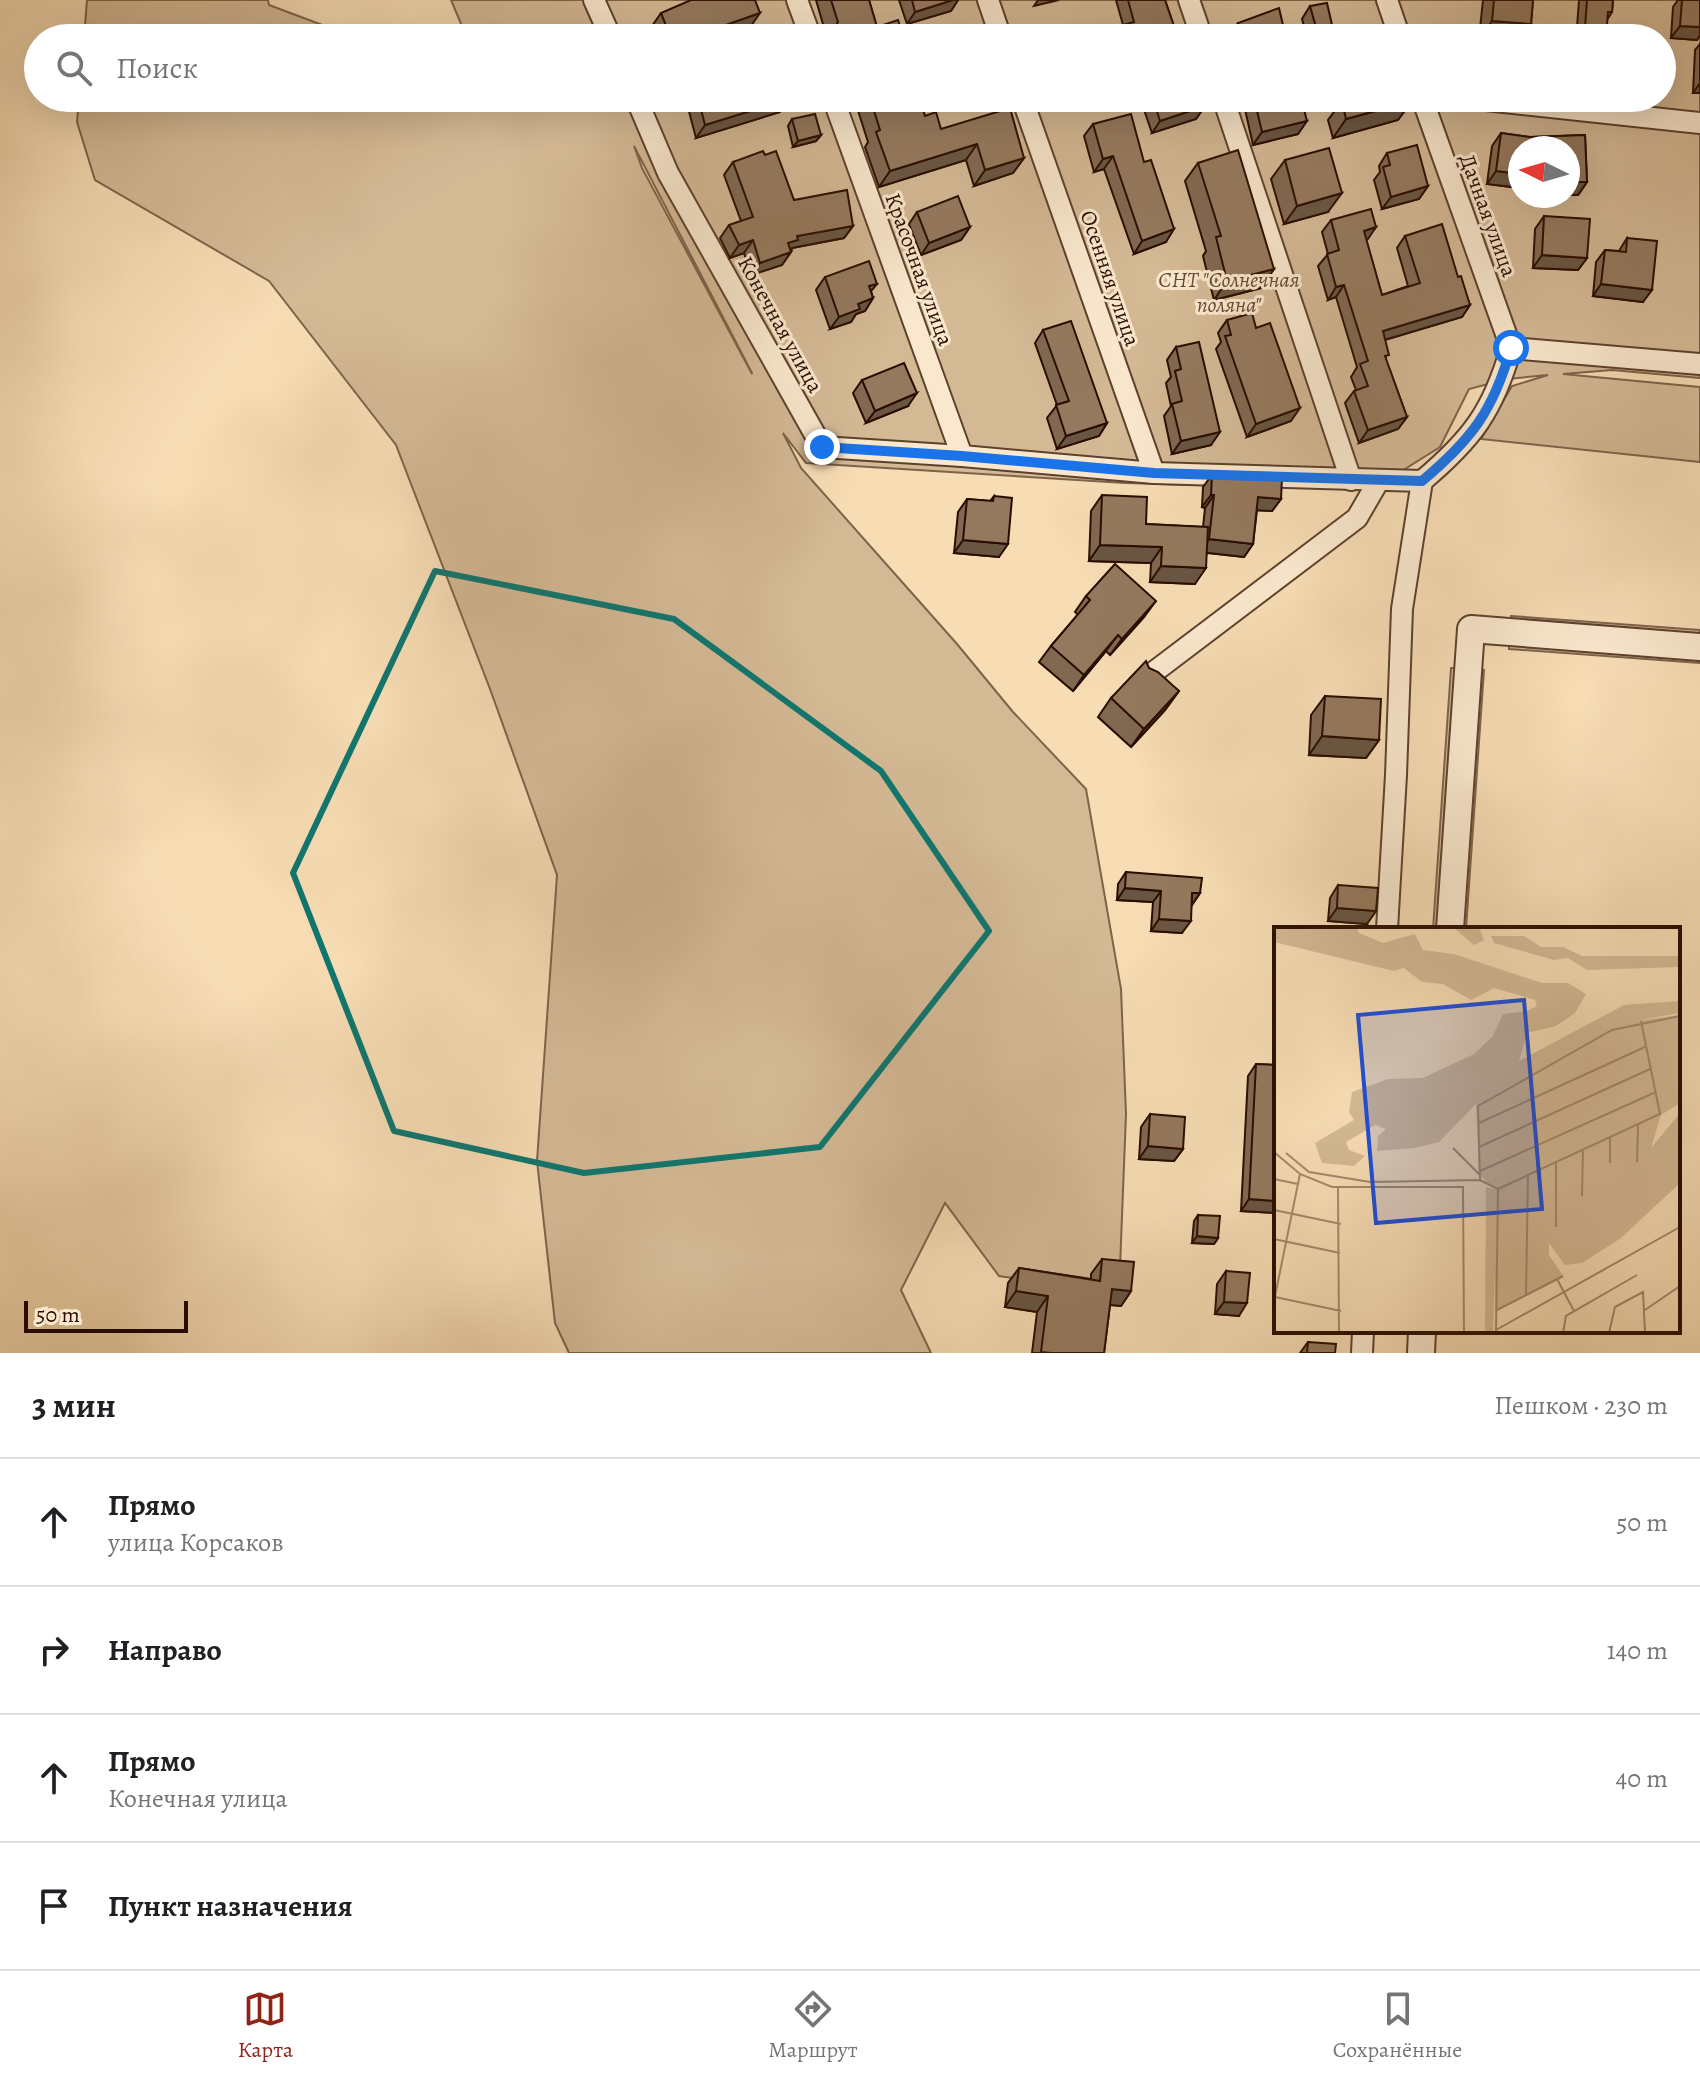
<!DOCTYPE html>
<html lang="ru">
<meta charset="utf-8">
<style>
body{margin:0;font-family:Alegreya,serif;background:#f2f2f2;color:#202124}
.compass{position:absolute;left:1508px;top:136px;width:72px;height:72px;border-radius:50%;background:#fff;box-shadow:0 8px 32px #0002;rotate:275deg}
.scale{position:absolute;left:24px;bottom:20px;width:164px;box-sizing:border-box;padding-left:8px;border:4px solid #2a0d00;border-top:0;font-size:22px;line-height:28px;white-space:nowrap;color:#2a0d00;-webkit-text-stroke:6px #fae8ce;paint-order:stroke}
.stop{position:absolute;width:24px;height:24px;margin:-18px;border:6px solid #1a73e8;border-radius:50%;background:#fff}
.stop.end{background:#1a73e8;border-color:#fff;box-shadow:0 2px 8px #0008}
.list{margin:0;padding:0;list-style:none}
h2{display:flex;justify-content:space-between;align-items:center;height:104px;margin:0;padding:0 32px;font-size:34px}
h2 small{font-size:26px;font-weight:400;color:#757577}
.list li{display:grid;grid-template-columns:52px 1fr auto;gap:24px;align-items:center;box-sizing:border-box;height:128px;padding:0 32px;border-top:2px solid #e0e0e0}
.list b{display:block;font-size:30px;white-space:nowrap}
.list p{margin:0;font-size:26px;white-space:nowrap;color:#757577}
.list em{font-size:26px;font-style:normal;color:#757577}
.icon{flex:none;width:44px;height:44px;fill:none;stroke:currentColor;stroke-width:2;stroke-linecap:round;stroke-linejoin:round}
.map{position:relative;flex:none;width:1700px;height:1353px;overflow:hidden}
.search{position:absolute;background:#fff;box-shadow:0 8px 32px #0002;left:24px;right:24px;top:24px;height:88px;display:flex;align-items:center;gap:20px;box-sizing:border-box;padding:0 28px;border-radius:44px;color:#757577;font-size:30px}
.sheet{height:616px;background:#fff}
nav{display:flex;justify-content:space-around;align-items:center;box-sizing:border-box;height:112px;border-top:2px solid #e0e0e0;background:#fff;font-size:22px;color:#757577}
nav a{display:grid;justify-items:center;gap:4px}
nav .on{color:#8f2418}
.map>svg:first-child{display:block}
.green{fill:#d4b995;stroke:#7f634a;stroke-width:2;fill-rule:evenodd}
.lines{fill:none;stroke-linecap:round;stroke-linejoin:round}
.minor-casing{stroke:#5d412d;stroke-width:24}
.tertiary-casing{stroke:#5d412d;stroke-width:30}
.minor{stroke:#fae8ce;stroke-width:20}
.tertiary{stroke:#fae8ce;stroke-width:26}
.wall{fill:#806851;stroke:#2a0d00;stroke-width:2}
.shaded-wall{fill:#685542;stroke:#2a0d00;stroke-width:2}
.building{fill:#95795e;stroke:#2a0d00;stroke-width:2}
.route{stroke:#1a73e8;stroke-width:10}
.marked{fill:none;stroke:#0f766e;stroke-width:6;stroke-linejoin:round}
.labels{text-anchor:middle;stroke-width:6;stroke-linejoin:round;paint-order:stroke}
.street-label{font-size:22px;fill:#2a0d00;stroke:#fae8ce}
.park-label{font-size:22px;font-style:italic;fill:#664934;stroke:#fae8ce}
.inset-road{fill:none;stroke:#a5896c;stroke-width:2}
.view{fill:#1d4ed8;fill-opacity:0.15;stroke:#1d4ed8;stroke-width:4}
.inset-edge{fill:none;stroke:#2a0d00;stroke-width:4}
</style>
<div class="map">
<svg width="1700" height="1353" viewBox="0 0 1700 1353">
<rect width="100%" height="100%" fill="#f7dcb4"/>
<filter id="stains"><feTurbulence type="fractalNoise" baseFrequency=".0025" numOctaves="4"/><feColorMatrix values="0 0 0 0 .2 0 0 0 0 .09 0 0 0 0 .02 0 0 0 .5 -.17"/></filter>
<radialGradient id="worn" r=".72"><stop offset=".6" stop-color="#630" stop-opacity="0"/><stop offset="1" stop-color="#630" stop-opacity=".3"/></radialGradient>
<!-- green -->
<g class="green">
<polygon points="87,0 268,0 269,5 357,38 84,38"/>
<path d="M451,0H1700V378L1612,370L1563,374L1700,387V462L1481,439L1512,386L1548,375L1507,379L1469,389L1440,447L1373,489L1302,485L1232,486L1125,483L806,463L783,433L801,468L957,644L1013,712L1086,789L1121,989L1126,1114L1119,1293L999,1276L945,1203L901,1290L931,1353H569L555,1323L537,1161L557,875L490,689L396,445L269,281L95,180L77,122L79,98H1662V38H467ZM634,146L752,373V374L642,168ZM1520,148H1568V196H1520Z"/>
<polygon points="1511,616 1700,630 1700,637 1511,623"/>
<polygon points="1509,642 1700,657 1700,663 1509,649"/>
<polygon points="1451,668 1458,668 1440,929 1433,929"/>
<polygon points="1478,670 1484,670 1466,929 1460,929"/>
</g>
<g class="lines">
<!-- minor casing -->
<g class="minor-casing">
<g id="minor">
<polyline points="594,0 611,38"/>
<polyline points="797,0 811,38"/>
<polyline points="988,0 1001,38"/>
<polyline points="1189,0 1202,38"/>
<polyline points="1387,0 1400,38"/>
<polyline points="636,98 668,173 822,447 962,456 1154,473 1422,481"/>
<polyline points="833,98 962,456"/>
<polyline points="1022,98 1154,473"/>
<polyline points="1223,98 1351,480"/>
<polyline points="1422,98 1511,348"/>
<polyline points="1467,98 1700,123"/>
<path d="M1422,481C1472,439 1493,411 1511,348L1700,364"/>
<polyline points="1146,678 1357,518 1379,480"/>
<polyline points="1387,929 1396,775 1402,609 1422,481"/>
<polyline points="1362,1353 1363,1331"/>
</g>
</g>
<!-- tertiary casing -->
<g class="tertiary-casing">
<g id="tertiary">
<polyline points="1450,929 1471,629 1700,647"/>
<polyline points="1421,1353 1422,1331"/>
</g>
</g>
<!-- minor -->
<use href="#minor" class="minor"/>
<!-- tertiary -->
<use href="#tertiary" class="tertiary"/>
</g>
<!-- wall -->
<g class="wall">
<polygon points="816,0 869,0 877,27 904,38 827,38"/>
<polygon points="899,0 958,0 951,11 907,24"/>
<polygon points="1116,0 1165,0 1178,38 1123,25"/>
<polygon points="1483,0 1533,0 1531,24 1521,38 1479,38"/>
<polygon points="1579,0 1613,0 1612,12 1607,20 1606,38 1565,38 1573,26 1577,27"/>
<polygon points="1678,0 1700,0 1700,35 1697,40 1671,38 1673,7"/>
<polygon points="1310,6 1335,38 1307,38 1302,19"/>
<polygon points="661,13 751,26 716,38 657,38 652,26"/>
<polygon points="1238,23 1286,38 1230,38 1229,36"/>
<polygon points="1700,44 1700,93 1693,93 1695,50"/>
<polygon points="687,98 788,98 789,99 780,112 696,138 686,100"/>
<polygon points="854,98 919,98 925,116 941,129 1024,158 1013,173 974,186 966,160 879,187 865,147 868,142"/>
<polygon points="1066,98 1094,98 1069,107"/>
<polygon points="1140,98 1202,98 1205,106 1196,119 1152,133"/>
<polygon points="1248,98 1301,98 1298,134 1253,145 1244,105"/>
<polygon points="1337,98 1411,98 1412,101 1398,120 1333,138 1328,120 1339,105"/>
<polygon points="792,119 821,135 816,141 793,147 788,126"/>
<polygon points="1093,124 1166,242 1134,254 1104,169 1094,172 1084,136"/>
<polygon points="1501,133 1530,137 1585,135 1587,182 1578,195 1568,195 1568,148 1520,148 1520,188 1487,184 1492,146"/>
<polygon points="1387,153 1428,186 1419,199 1382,209 1374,180 1380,172 1379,166"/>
<polygon points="765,155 794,200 853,226 844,238 792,248 791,252 782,265 751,275 744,253 730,258 720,238 729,225 741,221 724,175 733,162"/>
<polygon points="1285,160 1328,212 1284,224 1271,179"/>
<polygon points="1198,163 1274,269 1261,288 1214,300 1203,256 1206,251 1185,181"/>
<polygon points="917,212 970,227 961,240 921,255 909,224"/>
<polygon points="1544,216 1587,258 1578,270 1533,268 1535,229"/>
<polygon points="1331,220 1376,227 1366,240 1382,295 1408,286 1397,248 1405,236 1458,277 1470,305 1462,317 1385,340 1386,360 1407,417 1398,429 1359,443 1345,403 1354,391 1356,390 1351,377 1357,367 1336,297 1328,300 1318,266 1328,254 1322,232"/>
<polygon points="1627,238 1643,302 1593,296 1596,262 1605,250 1619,251"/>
<polygon points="825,277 877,284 871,291 873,298 865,311 856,314 851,322 830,329 816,290"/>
<polygon points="1227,320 1256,328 1291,421 1247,437 1216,349 1221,342 1218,333"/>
<polygon points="1043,330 1107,423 1099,436 1057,449 1047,418 1057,405 1035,343"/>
<polygon points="1176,347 1211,445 1172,454 1164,416 1171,406 1166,383 1171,377 1167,360"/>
<polygon points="862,380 908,406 866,423 853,393"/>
<polygon points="1212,475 1281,499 1272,511 1257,510 1253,544 1244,557 1207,553 1195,584 1150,582 1151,563 1089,561 1091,511 1102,495 1146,524 1203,527 1205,508 1202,507 1203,487"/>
<polygon points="994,496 999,557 954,553 958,512 967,499 990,501"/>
<polygon points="1086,596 1144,617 1110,655 1106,651 1073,691 1039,662 1051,646 1078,615 1075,612"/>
<polygon points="1149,668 1179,691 1165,710 1131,747 1098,717 1111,698"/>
<polygon points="1325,696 1379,740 1366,758 1309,755 1311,715"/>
<polygon points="1126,872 1200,893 1192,905 1182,933 1151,931 1153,902 1117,900 1118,884"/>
<polygon points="1338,885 1367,924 1328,921 1330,898"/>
<polygon points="1256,1064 1276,1065 1276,1213 1241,1211 1248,1076"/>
<polygon points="1150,1114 1183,1149 1174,1161 1139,1159 1141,1127"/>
<polygon points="1198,1215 1218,1238 1214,1244 1192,1243 1194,1221"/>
<polygon points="1102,1259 1131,1291 1121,1306 1110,1305 1104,1353 1032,1353 1037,1312 1005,1307 1008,1283 1019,1268 1091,1279 1091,1274"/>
<polygon points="1226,1271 1239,1316 1215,1314 1217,1284"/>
<polygon points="1308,1342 1335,1353 1300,1353"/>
</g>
<!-- shaded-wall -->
<g class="shaded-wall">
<polygon points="953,0 958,0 951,11 907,24 915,12"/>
<polygon points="1038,0 1059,0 1034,6"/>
<polygon points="760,13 751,26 716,38 705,38 711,30"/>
<polygon points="1492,21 1531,24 1521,38 1480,38"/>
<polygon points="1680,26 1700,27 1700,35 1697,40 1671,38"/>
<polygon points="1700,83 1700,93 1693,93"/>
<polygon points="1075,98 1094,98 1069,107"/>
<polygon points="789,99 780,112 696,138 705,125"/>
<polygon points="1412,101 1398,120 1333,138 1346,119"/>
<polygon points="1205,106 1196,119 1152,133 1160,121"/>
<polygon points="1307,121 1298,134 1253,145 1262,132"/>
<polygon points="821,135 816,141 793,147 798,141"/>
<polygon points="977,144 966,160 879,187 890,171"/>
<polygon points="1113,156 1104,169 1094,172 1103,159"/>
<polygon points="1024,158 1013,173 974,186 985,170"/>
<polygon points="1496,171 1520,174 1520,188 1487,184"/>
<polygon points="1568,182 1587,182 1578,195 1568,195"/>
<polygon points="1428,186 1419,199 1382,209 1391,197"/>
<polygon points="1342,193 1328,212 1284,224 1297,206"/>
<polygon points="853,226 844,238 792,248 789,253 788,243 797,236"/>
<polygon points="970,227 961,240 921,255 929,243"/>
<polygon points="1376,227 1368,239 1355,243 1364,231"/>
<polygon points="1174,229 1166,242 1134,254 1142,241"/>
<polygon points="753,240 744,253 730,258 739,245"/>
<polygon points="791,252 782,265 751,275 760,263"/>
<polygon points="1542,255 1587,258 1578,270 1533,268"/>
<polygon points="1274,269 1261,288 1214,300 1227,281"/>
<polygon points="1601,284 1652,290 1643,302 1593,296"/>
<polygon points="1344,285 1336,297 1328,300 1336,287"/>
<polygon points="873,298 865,311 856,314 851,322 830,329 839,317 858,304"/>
<polygon points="1470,305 1462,317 1374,343 1383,331"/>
<polygon points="917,393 908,406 866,423 875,411"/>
<polygon points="1300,408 1291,421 1247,437 1256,424"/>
<polygon points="1407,417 1398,429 1359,443 1368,430"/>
<polygon points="1107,423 1099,436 1057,449 1066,436"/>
<polygon points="1220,432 1211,445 1172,454 1181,441"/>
<polygon points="1211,495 1214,495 1205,508 1202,507"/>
<polygon points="1258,497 1281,499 1272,511 1250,510"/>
<polygon points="1209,539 1253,544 1244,557 1200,552"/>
<polygon points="963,540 1008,544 999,557 954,553"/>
<polygon points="1100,545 1162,547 1151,563 1089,561"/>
<polygon points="1161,566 1206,568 1195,584 1150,582"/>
<polygon points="1156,601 1144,617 1110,655 1122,639"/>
<polygon points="1118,635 1106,651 1073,691 1084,675"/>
<polygon points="1179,691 1165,710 1131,747 1144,729"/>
<polygon points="1322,736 1379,740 1366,758 1309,755"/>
<polygon points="1125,888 1161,891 1153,902 1117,900"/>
<polygon points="1192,893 1200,893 1192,905"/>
<polygon points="1337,908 1376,911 1367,924 1328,921"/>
<polygon points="1159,919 1191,921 1182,933 1151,931"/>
<polygon points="1148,1146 1183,1149 1174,1161 1139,1159"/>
<polygon points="1249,1199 1276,1201 1276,1213 1241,1211"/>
<polygon points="1197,1236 1218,1238 1214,1244 1192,1243"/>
<polygon points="1112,1289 1131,1291 1121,1306 1101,1304"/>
<polygon points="1016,1291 1048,1296 1037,1312 1005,1307"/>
<polygon points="1224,1302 1247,1303 1239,1316 1215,1314"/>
</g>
<!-- building -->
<g class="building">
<polygon points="691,0 755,0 760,13 711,30 714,38 671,38 661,13"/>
<polygon points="831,0 869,0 877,27 898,20 904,38 835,38 832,30 838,22"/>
<polygon points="912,0 953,0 915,12"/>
<polygon points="1128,0 1165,0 1178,38 1075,38 1134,22"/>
<polygon points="1494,0 1533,0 1531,24 1492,21"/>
<polygon points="1587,0 1613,0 1612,12 1608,12 1606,38 1573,38 1573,26 1585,27"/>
<polygon points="1682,0 1700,0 1700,27 1680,26"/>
<polygon points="1327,3 1335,38 1319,38 1310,6"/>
<polygon points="1279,8 1286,38 1243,38 1238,23"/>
<polygon points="698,98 788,98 789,99 705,125"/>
<polygon points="870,98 919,98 925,116 936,112 941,129 1010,108 1024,158 985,170 977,144 890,171 876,132 880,130"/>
<polygon points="1153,98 1202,98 1205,106 1160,121"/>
<polygon points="1254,98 1301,98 1307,121 1262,132"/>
<polygon points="1353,98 1411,98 1412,101 1346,119 1342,101"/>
<polygon points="815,114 821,135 798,141 792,119"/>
<polygon points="1131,114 1144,162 1151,160 1174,229 1142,241 1113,156 1103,159 1093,124"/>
<polygon points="1501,133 1530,137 1585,135 1587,182 1568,182 1568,148 1520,148 1520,174 1496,171"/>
<polygon points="1417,145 1428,186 1391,197 1383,167 1390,165 1387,153"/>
<polygon points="1329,148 1342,193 1297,206 1285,160"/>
<polygon points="1238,150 1274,269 1227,281 1216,237 1221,236 1198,163"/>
<polygon points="763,151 765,155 776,151 794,200 847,190 853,226 797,236 798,240 788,243 791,252 760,263 753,240 739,245 729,225 753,217 733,162"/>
<polygon points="958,196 970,227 929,243 917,212"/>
<polygon points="1371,209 1376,227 1364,231 1382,295 1420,283 1405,236 1442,224 1458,277 1461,276 1470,305 1383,331 1389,355 1385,356 1407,417 1368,430 1354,391 1368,386 1360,364 1368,361 1344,285 1336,287 1327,254 1339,250 1331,220"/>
<polygon points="1544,216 1590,219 1587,258 1542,255"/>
<polygon points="1627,238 1657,241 1652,290 1601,284 1605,250 1626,252"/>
<polygon points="869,261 877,284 869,286 873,298 858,304 860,309 839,317 825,277"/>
<polygon points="1252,313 1256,328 1270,323 1300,408 1256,424 1225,336 1231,335 1227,320"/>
<polygon points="1071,321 1107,423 1066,436 1056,405 1069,401 1043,330"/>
<polygon points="1199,342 1220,432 1181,441 1172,404 1182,401 1175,371 1181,369 1176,347"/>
<polygon points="904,363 917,393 875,411 862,380"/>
<polygon points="1212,475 1282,477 1281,499 1258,497 1253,544 1209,539 1214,495 1211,495"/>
<polygon points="1102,495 1147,497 1146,524 1208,527 1206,568 1161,566 1162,547 1100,545"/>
<polygon points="994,496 1012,498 1008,544 963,540 967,499 993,501"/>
<polygon points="1115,564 1156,601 1122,639 1118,635 1084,675 1051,646 1090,600 1086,596"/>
<polygon points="1146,661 1149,668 1158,672 1179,691 1144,729 1111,698"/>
<polygon points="1325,696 1381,699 1379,740 1322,736"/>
<polygon points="1126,872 1202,878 1200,893 1192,893 1191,921 1159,919 1161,891 1125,888"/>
<polygon points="1338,885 1378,888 1376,911 1337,908"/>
<polygon points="1256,1064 1276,1065 1276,1201 1249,1199"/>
<polygon points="1150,1114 1185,1117 1183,1149 1148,1146"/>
<polygon points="1198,1215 1220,1216 1218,1238 1197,1236"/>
<polygon points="1102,1259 1134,1262 1131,1291 1112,1289 1104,1353 1051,1353 1041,1352 1048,1296 1016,1291 1019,1268 1100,1281"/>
<polygon points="1226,1271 1250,1273 1247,1303 1224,1302"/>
<polygon points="1308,1342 1336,1344 1335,1353 1307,1353"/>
</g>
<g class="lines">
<!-- route -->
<path class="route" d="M822,447L962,456L1154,473L1422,481C1472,439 1493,411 1511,348"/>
</g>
<!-- marked area -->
<path class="marked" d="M435,571L674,619L881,771L989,931L820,1147L584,1173L394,1131L293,873Z"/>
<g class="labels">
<!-- street labels -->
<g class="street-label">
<text transform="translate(1489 215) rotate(70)" y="8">Дачная улица</text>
<text transform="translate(920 269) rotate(70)" y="8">Красочная улица</text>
<text transform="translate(1111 278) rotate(71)" y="8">Осенняя улица</text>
<text transform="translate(781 324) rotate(61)" y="8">Конечная улица</text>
</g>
<!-- park labels -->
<g class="park-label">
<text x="1229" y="287">СНТ "Солнечная<tspan x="1229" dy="25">поляна"</tspan></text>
</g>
</g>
<!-- overview -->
<g transform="translate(1274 927)">
<rect width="406" height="406" fill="#f7dcb4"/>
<path d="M0,0H83L85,6L109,16L141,7L149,23L180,27L268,56H294L312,67L301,86L282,99L253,106L245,134L350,78L406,74V86L359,94L406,88V176L387,188L377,221L406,186V256L347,311L308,336L291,338L275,316V328L290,350L221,385V342L219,406H211L212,260L220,262L205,247L202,177L165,215L141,221L103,224L104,209L112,202L101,198L72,215L75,223L91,229L80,239L48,236L41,216L80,193L75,185L78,165L114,152L149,151L200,127L219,109L229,87L253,84L263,79L261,73L220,61L197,73L169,57L148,55L130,41L120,44L0,15ZM179,0H205L210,13L200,18ZM217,9H250L267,20H289L308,29H406V40L313,43L294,31L280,33L220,16Z" fill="#d4b995"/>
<path class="inset-road" d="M205,196L371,120M336,211V236M205,220L376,142M179,221L206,248M0,225L26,247L58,260H189L190,406M12,226L35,245L96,255L206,253M363,235L364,198M206,244L382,165M0,252L24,257M206,253L204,179L338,103L406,89M206,253L224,262L222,405M64,261L65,406M224,262L386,187L367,94M308,269L309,224M0,283L67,297M282,300V236M0,312L66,326M283,352L300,384M252,368L254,248M1,370L67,384M0,374L26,247M223,383L289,349M371,383L406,359M222,403L406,300M289,406L292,389L363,348M335,406L341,380L369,365L371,406"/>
<path class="view" d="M250,73L268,282L102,296L84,88Z"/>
<rect width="406" height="406" class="inset-edge"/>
</g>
<rect width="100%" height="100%" filter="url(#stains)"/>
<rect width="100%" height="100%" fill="url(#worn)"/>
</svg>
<svg class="compass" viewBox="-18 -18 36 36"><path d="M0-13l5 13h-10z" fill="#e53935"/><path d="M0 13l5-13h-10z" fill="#757577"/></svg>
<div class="scale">50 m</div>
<div class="stop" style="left:1511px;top:348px"></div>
<div class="stop end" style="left:822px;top:447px"></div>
<div class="search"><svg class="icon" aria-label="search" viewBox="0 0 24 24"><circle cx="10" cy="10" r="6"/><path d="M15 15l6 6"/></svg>Поиск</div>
</div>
<section class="sheet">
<h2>3 мин<small>Пешком · 230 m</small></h2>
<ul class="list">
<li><svg class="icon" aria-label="ahead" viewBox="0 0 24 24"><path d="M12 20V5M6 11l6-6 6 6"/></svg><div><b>Прямо</b><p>улица Корсаков</p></div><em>50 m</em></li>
<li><svg class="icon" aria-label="right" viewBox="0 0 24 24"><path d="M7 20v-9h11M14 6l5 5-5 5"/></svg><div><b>Направо</b></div><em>140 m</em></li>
<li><svg class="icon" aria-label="ahead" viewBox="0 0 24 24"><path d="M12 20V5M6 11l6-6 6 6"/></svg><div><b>Прямо</b><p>Конечная улица</p></div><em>40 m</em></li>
<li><svg class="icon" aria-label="arrive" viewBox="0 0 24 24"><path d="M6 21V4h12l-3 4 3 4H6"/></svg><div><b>Пункт назначения</b></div></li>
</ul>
</section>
<nav>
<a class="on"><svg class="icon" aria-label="map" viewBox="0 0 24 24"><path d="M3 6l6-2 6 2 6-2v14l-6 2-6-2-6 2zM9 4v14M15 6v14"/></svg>Карта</a>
<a><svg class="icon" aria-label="directions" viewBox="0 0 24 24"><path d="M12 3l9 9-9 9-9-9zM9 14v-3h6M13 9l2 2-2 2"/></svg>Маршрут</a>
<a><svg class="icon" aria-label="saved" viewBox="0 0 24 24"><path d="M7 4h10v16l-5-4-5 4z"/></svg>Сохранённые</a>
</nav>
